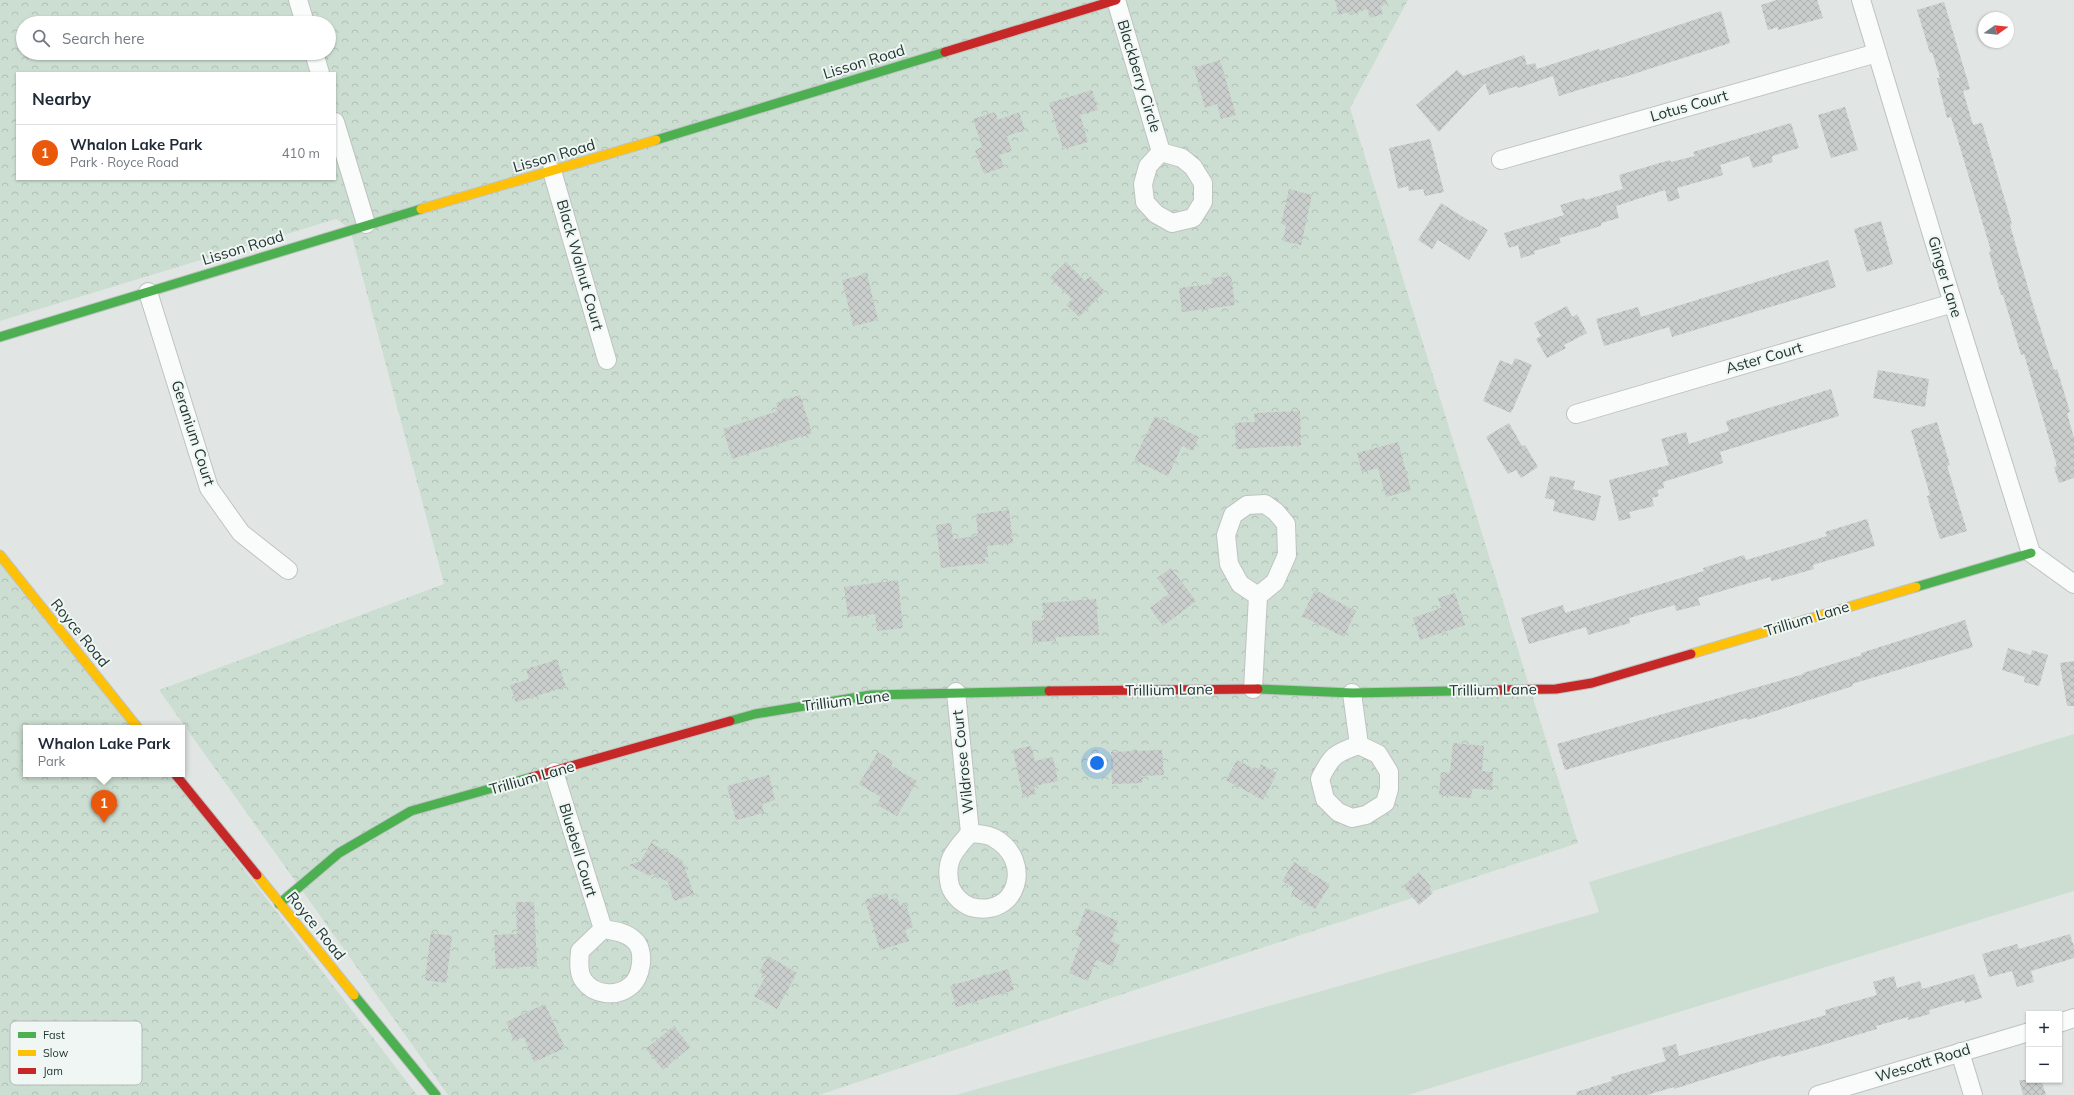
<!DOCTYPE html>
<meta charset="utf-8">
<style>
body{margin:0;font-family:Mulish,sans-serif;background:#f6f6f7;color:#1f2937}
.controls{position:absolute;right:12px;bottom:12px;display:grid;overflow:hidden;border-radius:0px;box-shadow:0 1px 3px #0004}
.controls button{width:36px;height:36px;display:grid;place-items:center;padding:0;border:0;border-bottom:1px solid #e0e1e3;background:#fff;color:#1f2937;font:20px sans-serif}
.compass{position:absolute;left:1978px;top:12px;width:36px;height:36px;border-radius:50%;background:#fff;box-shadow:0 1px 3px #0004;rotate:75deg}
.you{position:absolute;left:1097px;top:763px;width:14px;height:14px;margin:-10px;border:3px solid #fff;border-radius:50%;background:#1a73e8;box-shadow:0 0 0 6px #1a73e833}
.badge{display:grid;place-items:center;width:26px;height:26px;border-radius:50%;background:#ea580c;color:#fff;font-size:13px;font-weight:700}
.pin{position:absolute;translate:-50% -33px;filter:drop-shadow(0 1px 2px #0008)}
.pin::after{content:'';position:absolute;top:21px;width:14px;height:12px;background:inherit;clip-path:polygon(0 0,100% 0,50% 100%)}
.popup{position:absolute;left:23px;top:725px;width:162px;height:52px;box-sizing:border-box;display:grid;place-content:center;border-radius:0px;background:#fff;filter:drop-shadow(0 1px 3px #0005);font-size:13px;white-space:nowrap;color:#747a83}
.popup b{font-size:15px;color:#1f2937}
.popup::after{content:'';position:absolute;left:50%;top:100%;margin-left:-8px;border:8px solid transparent;border-top-color:#fff}
.list{margin:0;padding:0;list-style:none}
h2{display:flex;justify-content:space-between;align-items:center;height:52px;margin:0;padding:0 16px;font-size:17px}
h2 small{font-size:13px;font-weight:400;color:#747a83}
.list li{display:grid;grid-template-columns:26px 1fr auto;gap:12px;align-items:center;box-sizing:border-box;height:56px;padding:0 16px;border-top:1px solid #e0e1e3}
.list b{display:block;font-size:15px;white-space:nowrap}
.list p{margin:0;font-size:13px;white-space:nowrap;color:#747a83}
.list em{font-size:13px;font-style:normal;color:#747a83}
.icon{flex:none;width:22px;height:22px;fill:none;stroke:currentColor;stroke-width:2;stroke-linecap:round;stroke-linejoin:round}
.map{position:relative;flex:none;width:2074px;height:1095px;overflow:hidden}
.search{position:absolute;background:#fff;box-shadow:0 1px 3px #0004;left:16px;top:16px;width:320px;height:44px;display:flex;align-items:center;gap:10px;box-sizing:border-box;padding:0 14px;border-radius:22px;color:#747a83;font-size:15px}
.panel{position:absolute;background:#fff;box-shadow:0 1px 3px #0004;left:16px;top:72px;width:320px;height:108px;border-radius:0px}
.map>svg:first-child{display:block}
.grass{fill:#ccded2}
.forest{fill:url(#forest-crowns);fill-rule:evenodd}
.building{fill:url(#building-cross-hatch)}
.lines{fill:none;stroke-linecap:round;stroke-linejoin:round}
.street-casing{stroke:#bec3c1;stroke-width:20}
.fast-casing{stroke:#bec4c2;stroke-width:11}
.slow-casing{stroke:#bec4c2;stroke-width:11}
.jam-casing{stroke:#bec4c2;stroke-width:11}
.street{stroke:#fafbfb;stroke-width:18}
.fast{stroke:#4caf50;stroke-width:9}
.slow{stroke:#ffc107;stroke-width:9}
.jam{stroke:#c62828;stroke-width:9}
.labels{text-anchor:middle;stroke-width:4;stroke-linejoin:round;paint-order:stroke}
.street-label{font-size:15px;fill:#223632;stroke:#eff6f3}
.key{fill:#eff6f3;stroke:#b2bcb9;stroke-width:1}
.key-label{font-size:11px;fill:#223632}
</style>
<div class="map">
<svg width="2074" height="1095" viewBox="0 0 2074 1095">
<defs>
<pattern id="forest-crowns" width="20" height="18" patternUnits="userSpaceOnUse"><rect width="20" height="18" fill="#ccded2"/><path d="M2 6a3 3 0 1 1 6 0M12 15a3 3 0 1 1 6 0" fill="none" stroke="#afbfb5"/></pattern>
<pattern id="building-cross-hatch" width="8" height="8" patternUnits="userSpaceOnUse"><rect width="8" height="8" fill="#c9cdcc"/><path d="M0 0l8 8M0 8l8-8" fill="none" stroke="#acb1b0"/></pattern>
</defs>
<rect width="100%" height="100%" fill="#e1e6e4"/>
<!-- grass -->
<polygon class="grass" points="2074,734 2074,891 1408,1095 956,1095 1599,912 1589,882"/>
<!-- forest -->
<g class="forest">
<path d="M0,0H1408L1350,108L1578,843L819,1095H448L159,690L444,584L350,229L336,219L0,321ZM23,23H329V53H23ZM17,73H335V179H17Z"/>
<polygon points="0,550 136,728 26,728 26,774 171,774 417,1095 0,1095"/>
</g>
<!-- building -->
<g class="building">
<polygon points="1335,0 1386,0 1387,3 1380,5 1383,14 1370,18 1367,9 1350,15 1349,12 1339,15"/>
<polygon points="1777,0 1817,0 1823,18 1778,30 1778,27 1768,30 1761,5"/>
<polygon points="1944,2 1970,89 1963,91 1973,125 1982,123 2012,224 2010,225 2033,305 2054,370 2057,369 2070,412 2067,413 2074,438 2074,478 2059,483 2054,467 2057,466 2024,354 2021,355 2003,295 2001,295 1989,252 1991,251 1951,117 1947,118 1937,78 1940,78 1932,52 1930,53 1917,10"/>
<polygon points="1721,11 1730,43 1621,78 1621,77 1559,96 1553,76 1518,88 1517,86 1489,95 1485,83 1439,132 1416,105 1457,70 1463,76 1524,55 1527,65 1535,63 1537,69 1599,49 1600,51"/>
<polygon points="1220,60 1236,115 1221,119 1217,104 1205,108 1194,68"/>
<polygon points="1092,90 1098,110 1080,115 1088,142 1063,149 1049,103"/>
<polygon points="1845,107 1858,150 1831,158 1818,115"/>
<polygon points="995,112 998,120 1019,112 1025,130 1007,136 1012,151 999,155 1004,167 984,174 975,150 982,147 973,119"/>
<polygon points="1791,123 1799,148 1772,156 1773,162 1753,168 1749,156 1720,165 1723,175 1677,188 1680,198 1668,202 1665,190 1616,206 1619,218 1601,223 1601,226 1559,238 1561,243 1534,251 1535,254 1521,258 1518,245 1509,248 1504,233 1564,215 1560,205 1584,198 1585,200 1623,189 1619,175 1670,160 1671,162 1695,156 1693,152"/>
<polygon points="1430,139 1444,192 1425,196 1423,189 1409,191 1408,186 1398,189 1389,148"/>
<polygon points="1289,189 1312,195 1301,245 1283,241 1286,225 1281,224"/>
<polygon points="1441,203 1471,222 1472,220 1488,230 1469,260 1438,240 1432,249 1418,240"/>
<polygon points="1881,221 1893,264 1867,272 1854,229"/>
<polygon points="1828,260 1836,287 1672,337 1669,327 1604,346 1596,319 1638,307 1641,317"/>
<polygon points="1066,262 1085,281 1090,276 1105,291 1079,317 1066,305 1072,299 1050,278"/>
<polygon points="867,274 878,320 853,326 842,280"/>
<polygon points="1231,276 1235,305 1182,312 1179,288 1212,284 1211,278"/>
<polygon points="1567,306 1572,317 1577,314 1587,333 1564,345 1566,348 1547,358 1536,339 1541,336 1534,323"/>
<polygon points="1515,358 1532,365 1511,413 1483,401 1500,360 1512,365"/>
<polygon points="1878,370 1929,379 1925,407 1873,398"/>
<polygon points="1831,389 1839,416 1720,452 1723,463 1663,482 1664,488 1657,490 1659,496 1652,498 1654,506 1629,512 1631,518 1619,521 1609,480 1669,465 1661,439 1686,432 1689,444 1729,431 1726,421"/>
<polygon points="800,395 812,433 732,459 723,429 778,411 776,403"/>
<polygon points="1300,411 1301,445 1236,449 1235,423 1255,422 1254,413"/>
<polygon points="1155,416 1199,437 1193,451 1182,446 1168,476 1134,460"/>
<polygon points="1937,422 1950,465 1947,466 1967,531 1940,539 1927,496 1930,495 1911,430"/>
<polygon points="1509,423 1522,446 1525,445 1538,467 1521,478 1516,470 1508,474 1486,437"/>
<polygon points="1398,442 1411,490 1386,497 1378,468 1362,472 1357,453"/>
<polygon points="1550,476 1575,481 1573,489 1601,496 1595,521 1553,511 1555,500 1545,498"/>
<polygon points="1009,510 1013,543 987,546 988,557 985,557 985,563 941,568 936,525 951,523 953,539 978,536 976,514"/>
<polygon points="1867,519 1875,546 1813,565 1814,569 1772,581 1770,577 1698,598 1700,605 1676,611 1675,605 1629,618 1630,623 1588,635 1586,627 1529,644 1521,618 1563,605 1565,613 1704,571 1703,568 1744,555 1746,560 1827,536 1825,532"/>
<polygon points="1171,568 1196,601 1163,626 1150,608 1169,594 1157,578"/>
<polygon points="898,580 903,628 877,631 875,614 848,617 844,587"/>
<polygon points="1315,590 1356,611 1344,637 1302,616"/>
<polygon points="1455,593 1465,625 1420,640 1413,618 1441,608 1438,598"/>
<polygon points="1096,599 1099,635 1055,637 1056,641 1033,642 1032,621 1044,620 1042,603"/>
<polygon points="1965,620 1973,647 1852,684 1853,686 1747,720 1747,718 1565,770 1557,744 1804,674 1803,673 1862,655 1861,653"/>
<polygon points="2008,648 2031,655 2032,650 2048,655 2039,686 2024,682 2025,677 2002,670"/>
<polygon points="557,660 566,687 516,702 510,685 529,679 526,669"/>
<polygon points="2074,661 2074,706 2067,706 2060,663"/>
<polygon points="1453,743 1484,746 1482,771 1493,772 1492,790 1472,788 1471,798 1439,795 1441,772 1450,773"/>
<polygon points="1031,746 1035,761 1053,757 1058,781 1034,786 1036,794 1023,797 1013,750"/>
<polygon points="1162,750 1164,775 1142,776 1142,783 1112,784 1111,752"/>
<polygon points="878,752 893,761 891,766 917,781 897,816 877,805 881,797 859,784"/>
<polygon points="1237,760 1258,771 1261,764 1277,773 1263,800 1226,780"/>
<polygon points="769,775 775,800 762,804 764,813 736,820 727,786"/>
<polygon points="651,843 682,860 694,894 674,901 668,882 653,874 649,876 629,865 641,861"/>
<polygon points="1294,862 1330,885 1315,909 1291,894 1294,888 1282,881"/>
<polygon points="1419,872 1431,887 1429,889 1433,893 1419,905 1403,886"/>
<polygon points="887,893 889,900 897,898 900,906 906,904 913,927 905,930 909,941 880,950 865,900"/>
<polygon points="516,902 534,902 537,966 496,969 494,935 517,934"/>
<polygon points="1086,908 1118,921 1111,941 1120,945 1112,966 1096,960 1088,981 1069,973 1082,938 1075,935"/>
<polygon points="431,933 452,936 446,983 425,980"/>
<polygon points="2070,934 2074,947 2074,958 2031,971 2034,982 2017,987 2012,971 1989,977 1982,954 2017,944 2019,949"/>
<polygon points="768,956 797,973 777,1009 754,996 766,976 759,972"/>
<polygon points="1008,969 1014,990 956,1007 950,986"/>
<polygon points="1974,974 1982,998 1965,1003 1964,1000 1929,1010 1930,1014 1908,1020 1908,1017 1876,1026 1877,1029 1781,1057 1781,1055 1674,1089 1674,1087 1647,1095 1577,1095 1576,1092 1612,1081 1611,1077 1666,1061 1662,1048 1676,1044 1679,1056 1826,1015 1825,1010 1877,995 1873,982 1894,976 1897,988 1920,981 1922,989"/>
<polygon points="545,1004 565,1048 534,1062 524,1037 514,1041 506,1022"/>
<polygon points="674,1026 690,1047 663,1070 646,1049"/>
<polygon points="2019,1080 2041,1080 2046,1095 2023,1095"/>
</g>
<g class="lines">
<!-- street casing -->
<g class="street-casing">
<g id="street">
<polyline points="298,0 305,23"/>
<polyline points="1116,0 1161,152"/>
<polyline points="1861,0 1947,284 2031,553 2074,584"/>
<polyline points="314,53 320,73"/>
<polyline points="335,122 366,224"/>
<polygon points="1161,152 1182,158 1193,167 1203,183 1203,202 1193,218 1172,223 1156,214 1145,202 1143,184 1148,166"/>
<polyline points="1501,160 1877,53"/>
<polyline points="552,171 607,360"/>
<polyline points="148,292 209,488 241,533 288,570"/>
<polyline points="1576,414 1953,303"/>
<polyline points="1253,689 1258,596 1275,582 1287,555 1286,524 1276,512 1265,504 1247,505 1233,515 1226,535 1229,564 1240,584 1258,596"/>
<path d="M956,692L970,833C977,834 988,834 994,838C1034,860 1018,919 971,907C962,904 953,895 950,886C944,861 954,851 970,833"/>
<path d="M1352,693L1359,745L1378,754L1389,772V789L1385,803L1366,815L1352,818L1338,812L1325,799L1320,779C1331,756 1335,753 1359,745"/>
<path d="M554,772L603,929L580,951C579,961 578,974 584,981C594,995 616,997 629,987C642,979 646,950 634,940C625,932 615,931 603,929"/>
<polyline points="2059,1023 2074,1018"/>
<polyline points="1960,1052 1973,1095"/>
<polyline points="1818,1095 2029,1032"/>
</g>
</g>
<!-- fast casing -->
<g class="fast-casing">
<g id="fast">
<polyline points="656,140 945,52"/>
<polyline points="0,337 421,209"/>
<polyline points="1916,587 2031,553"/>
<polyline points="1258,689 1352,693 1500,690"/>
<polyline points="730,721 755,714 871,695 1049,691"/>
<polyline points="279,904 339,853 411,811 532,777"/>
<polyline points="354,995 436,1095"/>
</g>
</g>
<!-- slow casing -->
<g class="slow-casing">
<g id="slow">
<polyline points="421,209 656,140"/>
<polyline points="0,555 138,728"/>
<polyline points="1691,654 1916,587"/>
<polyline points="257,875 354,995"/>
</g>
</g>
<!-- jam casing -->
<g class="jam-casing">
<g id="jam">
<polyline points="945,52 1116,0"/>
<polyline points="1500,690 1556,689 1592,683 1691,654"/>
<polyline points="1049,691 1258,689"/>
<polyline points="175,774 257,875"/>
<polyline points="532,777 730,721"/>
</g>
</g>
<!-- street -->
<use href="#street" class="street"/>
<!-- fast -->
<use href="#fast" class="fast"/>
<!-- slow -->
<use href="#slow" class="slow"/>
<!-- jam -->
<use href="#jam" class="jam"/>
</g>
<g class="labels">
<!-- street labels -->
<g class="street-label">
<text transform="translate(864 62) rotate(-17)" y="5">Lisson Road</text>
<text transform="translate(1139 76) rotate(73)" y="5">Blackberry Circle</text>
<text transform="translate(1689 106) rotate(-16)" y="5">Lotus Court</text>
<text transform="translate(554 156) rotate(-16)" y="5">Lisson Road</text>
<text transform="translate(243 248) rotate(-17)" y="5">Lisson Road</text>
<text transform="translate(580 265) rotate(74)" y="5">Black Walnut Court</text>
<text transform="translate(1945 277) rotate(73)" y="5">Ginger Lane</text>
<text transform="translate(1764 358) rotate(-16)" y="5">Aster Court</text>
<text transform="translate(193 433) rotate(72)" y="5">Geranium Court</text>
<text transform="translate(1807 619) rotate(-17)" y="5">Trillium Lane</text>
<text transform="translate(80 633) rotate(51)" y="5">Royce Road</text>
<text transform="translate(1169 690) rotate(-1)" y="5">Trillium Lane</text>
<text transform="translate(1493 690) rotate(-1)" y="5">Trillium Lane</text>
<text transform="translate(846 701) rotate(-7)" y="5">Trillium Lane</text>
<text transform="translate(963 762) rotate(-96)" y="5">Wildrose Court</text>
<text transform="translate(532 778) rotate(-16)" y="5">Trillium Lane</text>
<text transform="translate(578 850) rotate(73)" y="5">Bluebell Court</text>
<text transform="translate(316 926) rotate(51)" y="5">Royce Road</text>
<text transform="translate(1923 1063) rotate(-17)" y="5">Wescott Road</text>
</g>
</g>
<!-- legend -->
<rect x="10" y="1021" width="132" height="64" rx="6" class="key"/>
<rect x="18" y="1032" width="18" height="6" fill="#4caf50"/>
<rect x="18" y="1050" width="18" height="6" fill="#ffc107"/>
<rect x="18" y="1068" width="18" height="6" fill="#c62828"/>
<g class="key-label">
<text x="43" y="1039">Fast</text>
<text x="43" y="1057">Slow</text>
<text x="43" y="1075">Jam</text>
</g>
</svg>
<div class="controls">
<button>+</button>
<button>−</button>
</div>
<svg class="compass" viewBox="-18 -18 36 36"><path d="M0-13l5 13h-10z" fill="#e53935"/><path d="M0 13l5-13h-10z" fill="#747a83"/></svg>
<div class="you"></div>
<div class="pin badge" style="left:104px;top:823px">1</div>
<div class="popup"><b>Whalon Lake Park</b>Park</div>
<div class="search"><svg class="icon" aria-label="search" viewBox="0 0 24 24"><circle cx="10" cy="10" r="6"/><path d="M15 15l6 6"/></svg>Search here</div>
<section class="panel">
<h2>Nearby<small></small></h2>
<ul class="list">
<li><span class="badge">1</span><div><b>Whalon Lake Park</b><p>Park · Royce Road</p></div><em>410 m</em></li>
</ul>
</section>
</div>
